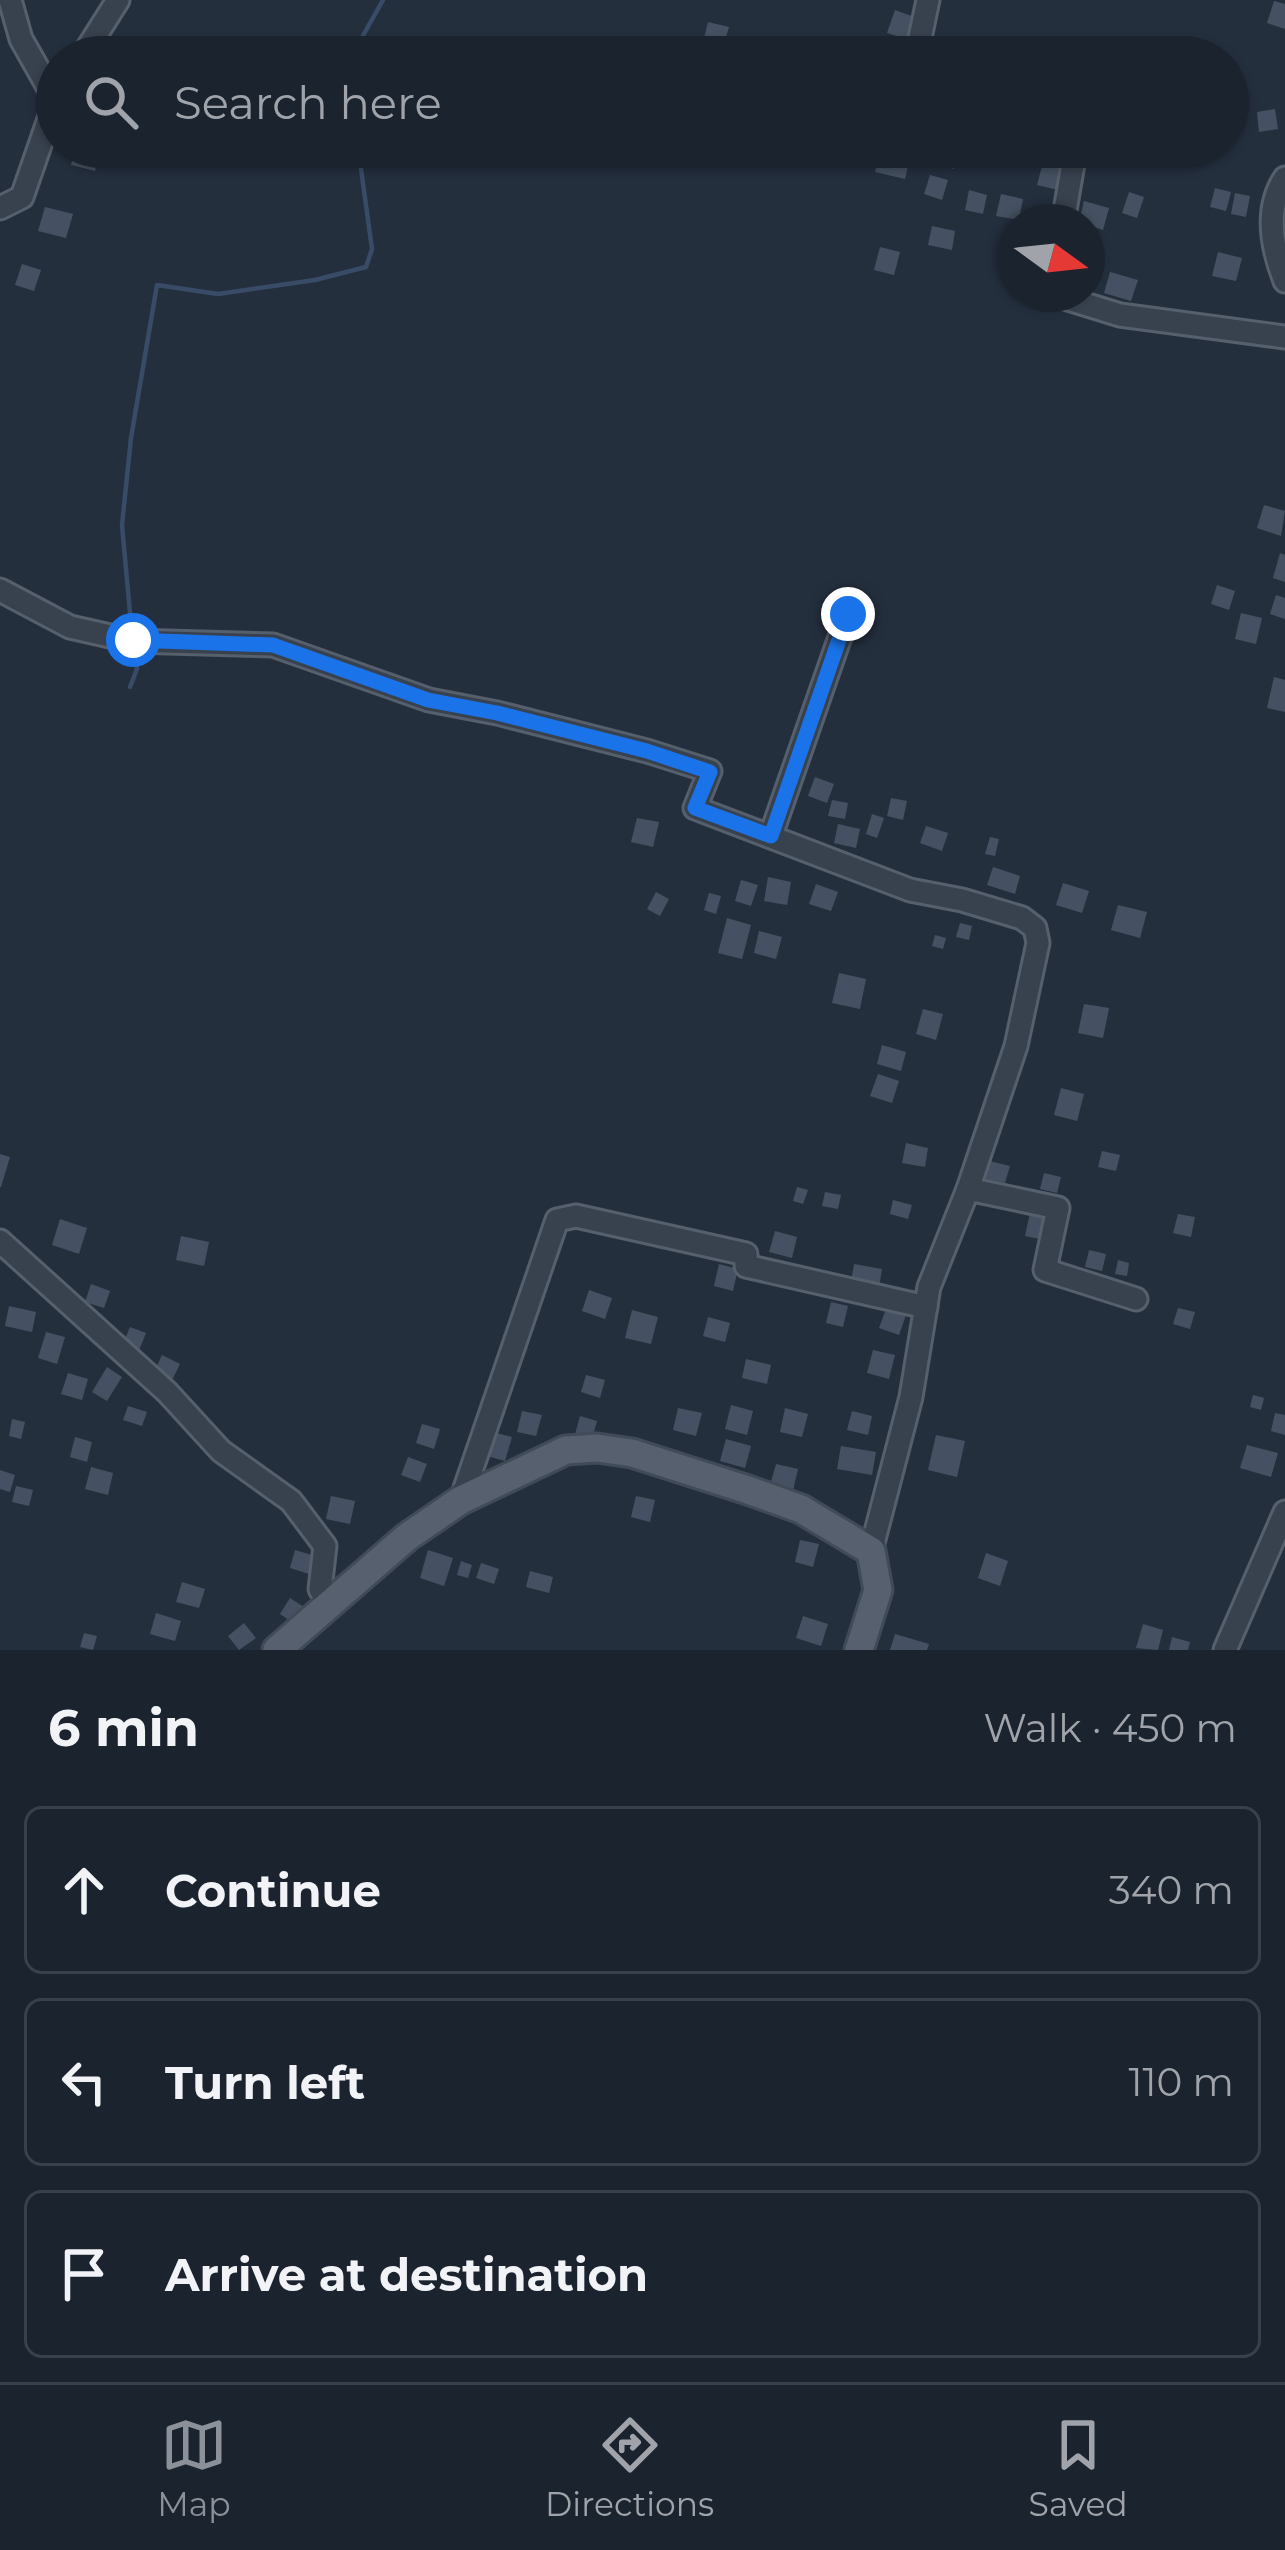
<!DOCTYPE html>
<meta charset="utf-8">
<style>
body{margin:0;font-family:Montserrat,sans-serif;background:#282f3a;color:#f1f3f6}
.compass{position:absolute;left:997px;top:204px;width:108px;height:108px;border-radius:50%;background:#1b232e;box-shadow:0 3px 9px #0004;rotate:105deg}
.stop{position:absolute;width:36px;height:36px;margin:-27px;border:9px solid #1a73e8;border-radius:50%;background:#fff}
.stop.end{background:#1a73e8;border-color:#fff;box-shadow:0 3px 12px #0008}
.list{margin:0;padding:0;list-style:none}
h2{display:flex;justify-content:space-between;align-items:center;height:156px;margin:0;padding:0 48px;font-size:51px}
h2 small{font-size:39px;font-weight:400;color:#a0a4aa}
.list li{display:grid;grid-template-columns:78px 1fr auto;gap:36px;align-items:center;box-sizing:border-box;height:168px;margin:0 24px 24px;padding:0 24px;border:3px solid #39404a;border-radius:18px}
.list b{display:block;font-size:45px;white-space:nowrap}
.list em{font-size:39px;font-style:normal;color:#a0a4aa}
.icon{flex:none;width:66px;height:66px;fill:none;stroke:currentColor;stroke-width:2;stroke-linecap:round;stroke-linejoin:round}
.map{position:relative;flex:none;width:1285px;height:1650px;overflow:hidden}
.search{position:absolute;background:#1b232e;box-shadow:0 3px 9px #0004;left:36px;right:36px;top:36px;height:132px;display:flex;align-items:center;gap:30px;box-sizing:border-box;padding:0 42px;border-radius:66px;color:#a0a4aa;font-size:45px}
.sheet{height:732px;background:#1b232e}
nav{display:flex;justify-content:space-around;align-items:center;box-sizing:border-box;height:168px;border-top:3px solid #39404a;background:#1b232e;font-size:33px;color:#a0a4aa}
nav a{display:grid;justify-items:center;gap:6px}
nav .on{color:#8c9099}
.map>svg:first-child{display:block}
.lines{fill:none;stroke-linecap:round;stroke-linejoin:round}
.stream{stroke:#394c67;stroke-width:4.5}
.building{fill:#455162}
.minor-casing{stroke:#565f6c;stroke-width:27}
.major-casing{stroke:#414a57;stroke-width:33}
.minor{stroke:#38414e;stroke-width:21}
.major{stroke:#56606e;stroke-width:27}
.route{stroke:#1a73e8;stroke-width:15}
</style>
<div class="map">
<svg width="1285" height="1650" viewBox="0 0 1285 1650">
<rect width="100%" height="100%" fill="#242f3e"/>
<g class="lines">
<!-- stream -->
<g class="stream">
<polyline points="351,57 383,0"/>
<polyline points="132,635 122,525 131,438 157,285 218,294 315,280 366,267 372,249 358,147"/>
<polyline points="130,687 137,669 134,646"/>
</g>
</g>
<!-- building -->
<g class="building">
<polygon points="1274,1 1285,4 1285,29 1267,23"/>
<polygon points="895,10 920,19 912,41 887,33"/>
<polygon points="708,22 729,27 723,47 703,42"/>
<polygon points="1275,109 1278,129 1259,132 1257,112"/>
<polygon points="75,147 101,147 95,171 71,165"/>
<polygon points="619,147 649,147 648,155"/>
<polygon points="881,147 911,154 905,179 875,172"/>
<polygon points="936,147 961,147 954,169 931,162"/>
<polygon points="1043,162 1064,168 1058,190 1037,185"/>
<polygon points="930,175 948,180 942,200 924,194"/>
<polygon points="1215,188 1231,192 1226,211 1210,207"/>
<polygon points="969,190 987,195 983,214 965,210"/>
<polygon points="1129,192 1144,197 1137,218 1122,213"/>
<polygon points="1235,193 1250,196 1246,217 1231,214"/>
<polygon points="1001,194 1023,199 1019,220 996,216"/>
<polygon points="1084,201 1109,208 1103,230 1079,222"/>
<polygon points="45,207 73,214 66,238 38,231"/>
<polygon points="932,226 955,231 952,250 928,245"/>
<polygon points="880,247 900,252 894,275 874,270"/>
<polygon points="1218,252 1242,258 1236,281 1212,276"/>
<polygon points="22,264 41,270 34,291 15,285"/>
<polygon points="1110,272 1138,280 1131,301 1104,293"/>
<polygon points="1264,505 1285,511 1281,536 1257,528"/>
<polygon points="1280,553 1285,555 1285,582 1273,578"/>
<polygon points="1217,585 1235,591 1229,610 1211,604"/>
<polygon points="1276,595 1285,598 1285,619 1270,614"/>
<polygon points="1241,613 1262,618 1256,644 1235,639"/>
<polygon points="1274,677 1285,680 1285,712 1267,708"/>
<polygon points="815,777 834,784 827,803 808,796"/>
<polygon points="891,798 907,801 903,820 887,816"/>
<polygon points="832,800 848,803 845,819 828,816"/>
<polygon points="872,814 884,818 877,838 866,834"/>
<polygon points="637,818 659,822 653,847 631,842"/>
<polygon points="838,824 860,829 856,848 834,843"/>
<polygon points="926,826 948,833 942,851 920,843"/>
<polygon points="990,837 999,839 995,856 985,854"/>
<polygon points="993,867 1020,876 1015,894 987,885"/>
<polygon points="768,877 791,882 787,905 764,901"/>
<polygon points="741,880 758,885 751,906 735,901"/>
<polygon points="1063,883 1089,891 1082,913 1056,905"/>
<polygon points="816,884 838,892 831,911 809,904"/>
<polygon points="656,892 669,899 660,916 647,909"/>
<polygon points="709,893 721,896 716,914 704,910"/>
<polygon points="1118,905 1147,912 1140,938 1111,930"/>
<polygon points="727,918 751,925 742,959 718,953"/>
<polygon points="960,923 972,926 969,940 956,937"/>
<polygon points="759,931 782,937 776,959 754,953"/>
<polygon points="935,935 946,938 943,949 932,946"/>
<polygon points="839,973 866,979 860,1009 832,1003"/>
<polygon points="1084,1004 1109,1008 1103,1038 1078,1033"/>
<polygon points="923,1009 943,1014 936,1040 916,1034"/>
<polygon points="882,1045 906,1052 901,1071 877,1064"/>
<polygon points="878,1074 899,1081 892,1103 870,1096"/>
<polygon points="1061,1088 1084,1094 1077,1121 1054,1115"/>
<polygon points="906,1143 928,1148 925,1167 902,1163"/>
<polygon points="1102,1151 1120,1155 1116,1171 1098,1167"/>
<polygon points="0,1154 10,1157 1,1187 0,1187"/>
<polygon points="989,1161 1010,1166 1005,1183 985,1179"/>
<polygon points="1044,1173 1061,1177 1057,1193 1040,1189"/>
<polygon points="797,1187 808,1190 803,1204 793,1201"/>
<polygon points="825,1192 841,1195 838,1209 822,1206"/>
<polygon points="893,1200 912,1205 908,1219 890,1214"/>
<polygon points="1030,1213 1049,1218 1044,1240 1025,1236"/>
<polygon points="1178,1214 1195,1217 1191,1237 1173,1233"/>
<polygon points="60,1219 87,1228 79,1254 52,1245"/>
<polygon points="775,1231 797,1237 792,1258 769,1252"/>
<polygon points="181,1236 209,1242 204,1266 176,1260"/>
<polygon points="1089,1250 1106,1254 1102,1271 1085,1267"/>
<polygon points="1118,1260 1129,1263 1127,1276 1115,1274"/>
<polygon points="719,1264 738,1269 733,1291 714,1286"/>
<polygon points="854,1264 882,1269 879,1288 851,1282"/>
<polygon points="91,1284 110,1291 104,1308 85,1302"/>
<polygon points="589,1290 612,1298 605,1319 582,1311"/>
<polygon points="831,1302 848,1306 843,1327 826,1323"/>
<polygon points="9,1306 36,1312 32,1332 5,1326"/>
<polygon points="1178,1308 1195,1312 1190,1329 1173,1324"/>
<polygon points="886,1309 906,1315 899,1335 879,1328"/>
<polygon points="632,1310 658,1317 651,1344 625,1338"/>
<polygon points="708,1317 730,1323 725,1342 703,1336"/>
<polygon points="130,1327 146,1333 138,1353 122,1346"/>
<polygon points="46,1332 65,1337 57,1364 38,1358"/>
<polygon points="873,1350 895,1355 889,1379 867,1373"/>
<polygon points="162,1355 180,1364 172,1380 154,1372"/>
<polygon points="746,1359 771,1365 767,1384 742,1378"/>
<polygon points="107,1367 122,1377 107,1401 92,1392"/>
<polygon points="68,1373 88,1379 82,1400 61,1394"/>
<polygon points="586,1375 605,1380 600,1398 581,1392"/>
<polygon points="1253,1395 1264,1398 1261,1410 1250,1407"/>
<polygon points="731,1405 753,1411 747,1435 725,1429"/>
<polygon points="128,1406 147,1412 142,1426 123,1420"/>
<polygon points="678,1408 702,1413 696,1436 673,1430"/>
<polygon points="785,1408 808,1414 802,1437 780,1432"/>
<polygon points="522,1411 542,1415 536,1436 517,1432"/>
<polygon points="852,1411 872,1416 868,1435 847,1430"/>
<polygon points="1275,1413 1285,1415 1285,1435 1271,1431"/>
<polygon points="580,1416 597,1421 592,1439 575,1434"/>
<polygon points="12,1419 25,1422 21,1439 9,1436"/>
<polygon points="422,1424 440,1429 434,1449 416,1443"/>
<polygon points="493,1432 512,1437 505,1461 487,1456"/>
<polygon points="936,1435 965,1441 957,1477 928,1470"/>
<polygon points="75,1437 92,1442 87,1462 70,1457"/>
<polygon points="726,1439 751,1446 745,1468 720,1461"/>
<polygon points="1247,1445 1278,1453 1271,1477 1240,1468"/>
<polygon points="841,1446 876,1452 872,1475 837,1469"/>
<polygon points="408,1457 427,1464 420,1482 401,1475"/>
<polygon points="776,1464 798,1469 792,1495 769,1489"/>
<polygon points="91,1467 113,1473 108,1495 85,1489"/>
<polygon points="0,1470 15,1475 10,1492 0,1489"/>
<polygon points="16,1486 33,1490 29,1506 12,1502"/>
<polygon points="331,1496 355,1501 350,1524 326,1519"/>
<polygon points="636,1496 655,1500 650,1522 631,1517"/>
<polygon points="800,1540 819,1544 813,1567 795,1562"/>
<polygon points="295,1550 315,1556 309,1574 290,1568"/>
<polygon points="428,1550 453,1558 444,1586 420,1578"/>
<polygon points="986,1553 1008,1561 1000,1586 978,1578"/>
<polygon points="461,1561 472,1565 468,1578 457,1575"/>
<polygon points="481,1563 499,1569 494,1584 476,1578"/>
<polygon points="530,1571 553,1577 549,1593 526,1587"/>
<polygon points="182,1582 205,1589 199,1608 176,1602"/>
<polygon points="290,1598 307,1609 296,1625 280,1614"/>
<polygon points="156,1613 181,1621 175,1641 150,1634"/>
<polygon points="803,1616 828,1624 821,1646 796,1638"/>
<polygon points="244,1623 256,1638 239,1650 228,1636"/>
<polygon points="1143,1624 1163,1630 1158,1650 1136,1648"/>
<polygon points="84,1633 97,1636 93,1650 80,1647"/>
<polygon points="895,1634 929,1644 927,1650 890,1650"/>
<polygon points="1172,1637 1190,1642 1188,1650 1169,1650"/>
</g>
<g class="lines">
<!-- minor casing -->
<g class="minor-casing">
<g id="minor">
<polyline points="10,0 21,39 55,99"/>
<polyline points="82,57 118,0"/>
<polyline points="916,57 928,0"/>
<path d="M1285,178C1264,209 1272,248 1285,281"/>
<polyline points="0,208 22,197 57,96"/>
<polyline points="1063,222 1076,147"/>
<polyline points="1052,294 1120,315 1285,337"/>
<polyline points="0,590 70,627 132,641 273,645 429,700 497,713 647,751 710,771 695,808 910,890 962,900 1022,918 1035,928 1038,943 1016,1046 968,1189"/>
<polyline points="771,835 848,614"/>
<polyline points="0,1241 167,1392 221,1451 291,1501 325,1546 320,1589 329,1603"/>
<polyline points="461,1500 557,1220 576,1216 746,1254 746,1266 926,1307"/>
<polyline points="871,1551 911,1397 929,1287 968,1189 1058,1208 1045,1270 1136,1299"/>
<polyline points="1225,1650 1285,1512"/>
</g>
</g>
<!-- major casing -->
<g class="major-casing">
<polyline id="major" points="277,1650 407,1537 461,1500 566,1450 597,1448 632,1453 748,1490 801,1509 871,1551 878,1590 859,1650"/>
</g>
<!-- minor -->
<use href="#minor" class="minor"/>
<!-- major -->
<use href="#major" class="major"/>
</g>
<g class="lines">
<!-- route -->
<polyline class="route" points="133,640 273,645 428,700 497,713 647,751 710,772 695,808 771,836 848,614"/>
</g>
</svg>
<svg class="compass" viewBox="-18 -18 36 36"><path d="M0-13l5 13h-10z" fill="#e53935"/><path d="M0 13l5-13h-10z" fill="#a0a4aa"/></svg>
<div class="stop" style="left:133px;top:640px"></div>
<div class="stop end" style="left:848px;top:614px"></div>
<div class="search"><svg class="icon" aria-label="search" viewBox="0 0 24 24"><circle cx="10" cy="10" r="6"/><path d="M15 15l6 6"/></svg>Search here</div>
</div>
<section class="sheet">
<h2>6 min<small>Walk · 450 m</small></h2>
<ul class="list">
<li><svg class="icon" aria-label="ahead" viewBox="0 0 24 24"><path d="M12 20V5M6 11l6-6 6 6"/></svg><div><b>Continue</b></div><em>340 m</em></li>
<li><svg class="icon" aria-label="left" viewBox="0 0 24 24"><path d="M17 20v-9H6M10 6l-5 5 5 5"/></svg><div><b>Turn left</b></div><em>110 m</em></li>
<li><svg class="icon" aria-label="arrive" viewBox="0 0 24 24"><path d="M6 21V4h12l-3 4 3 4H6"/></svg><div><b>Arrive at destination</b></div></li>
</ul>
</section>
<nav>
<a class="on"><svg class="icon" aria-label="map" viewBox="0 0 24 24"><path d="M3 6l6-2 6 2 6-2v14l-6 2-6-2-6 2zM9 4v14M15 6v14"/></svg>Map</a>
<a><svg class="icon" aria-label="directions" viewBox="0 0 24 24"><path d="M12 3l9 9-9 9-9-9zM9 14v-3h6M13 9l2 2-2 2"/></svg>Directions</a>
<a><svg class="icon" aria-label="saved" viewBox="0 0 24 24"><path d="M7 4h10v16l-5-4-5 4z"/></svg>Saved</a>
</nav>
